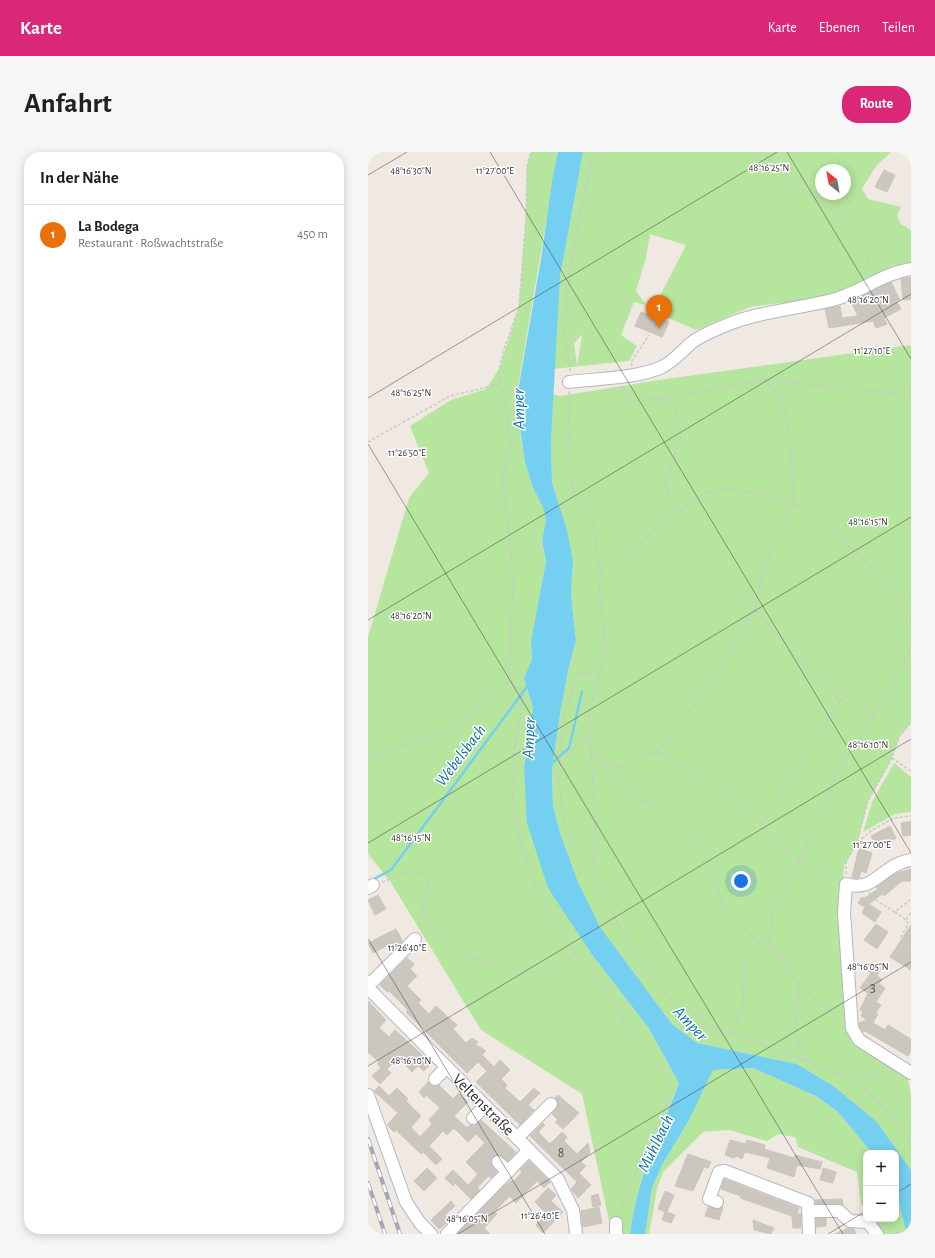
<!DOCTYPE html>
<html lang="de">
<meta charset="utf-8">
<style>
body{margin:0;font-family:"Alegreya Sans",sans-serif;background:#f6f6f6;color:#202124}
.controls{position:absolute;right:12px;bottom:12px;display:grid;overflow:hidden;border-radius:8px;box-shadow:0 2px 10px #0003}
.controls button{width:36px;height:36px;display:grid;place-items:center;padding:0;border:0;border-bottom:1px solid #e0e0e0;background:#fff;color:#202124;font:20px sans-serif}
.compass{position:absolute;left:447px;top:12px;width:36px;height:36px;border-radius:50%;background:#fff;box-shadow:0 2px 10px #0003;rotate:329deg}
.you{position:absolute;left:373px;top:729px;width:14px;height:14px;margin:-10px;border:3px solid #fff;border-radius:50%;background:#1a73e8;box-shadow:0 0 0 6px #1a73e833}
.badge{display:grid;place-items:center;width:26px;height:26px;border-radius:50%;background:#db2777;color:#fff;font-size:13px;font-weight:700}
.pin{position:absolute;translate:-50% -33px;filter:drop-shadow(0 1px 2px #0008)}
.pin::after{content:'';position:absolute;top:21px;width:14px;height:12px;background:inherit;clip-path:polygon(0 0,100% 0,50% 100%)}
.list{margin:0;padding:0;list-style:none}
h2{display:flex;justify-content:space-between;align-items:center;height:52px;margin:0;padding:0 16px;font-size:17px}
h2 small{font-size:13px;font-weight:400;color:#757577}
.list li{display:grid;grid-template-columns:26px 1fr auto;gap:12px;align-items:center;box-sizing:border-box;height:60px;padding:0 16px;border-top:1px solid #e0e0e0}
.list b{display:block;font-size:15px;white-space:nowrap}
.list p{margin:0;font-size:13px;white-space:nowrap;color:#757577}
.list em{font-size:13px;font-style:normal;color:#757577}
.map{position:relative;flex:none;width:543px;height:1082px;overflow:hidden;border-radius:16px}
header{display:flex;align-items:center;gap:24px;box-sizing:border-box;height:56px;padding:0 20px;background:#db2777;color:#fff}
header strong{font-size:19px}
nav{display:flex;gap:22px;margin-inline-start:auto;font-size:14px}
.intro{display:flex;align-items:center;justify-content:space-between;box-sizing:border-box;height:96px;padding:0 24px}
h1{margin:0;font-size:28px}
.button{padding:10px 18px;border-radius:16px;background:#db2777;color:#fff;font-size:14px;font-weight:700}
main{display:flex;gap:24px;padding:0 24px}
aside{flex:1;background:#fff;border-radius:16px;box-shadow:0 2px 10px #0003}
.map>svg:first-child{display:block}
.green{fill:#b6e59e;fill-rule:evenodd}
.water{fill:#75cff0}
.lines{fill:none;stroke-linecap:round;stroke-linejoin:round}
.stream{stroke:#75cff0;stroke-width:2.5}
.building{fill:#cbc7bf;stroke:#cbc5ba}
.minor-casing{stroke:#b4b7c1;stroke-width:14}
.path{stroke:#c9c9c9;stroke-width:1.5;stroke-dasharray:3 2;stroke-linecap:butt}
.minor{stroke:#fff;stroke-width:12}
.rail-casing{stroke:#a3a6b8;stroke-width:4}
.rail{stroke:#fff;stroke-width:2.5;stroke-dasharray:8;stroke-linecap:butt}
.ticks{fill:none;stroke:#2e2e2e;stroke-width:1;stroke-opacity:0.45}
.labels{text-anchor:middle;stroke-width:3;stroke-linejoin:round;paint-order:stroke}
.number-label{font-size:14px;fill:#555452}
.street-label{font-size:16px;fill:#2e2e2e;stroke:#fff}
.water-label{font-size:17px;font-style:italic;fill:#0d6fa3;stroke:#fff}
.ticks-label{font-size:10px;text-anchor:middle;fill:#2e2e2e;stroke:#fff;stroke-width:3;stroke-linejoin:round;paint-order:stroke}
</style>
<header>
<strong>Karte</strong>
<nav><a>Karte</a><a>Ebenen</a><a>Teilen</a></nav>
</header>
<div class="intro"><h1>Anfahrt</h1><a class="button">Route</a></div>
<main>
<aside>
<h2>In der Nähe<small></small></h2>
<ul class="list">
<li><span class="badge" style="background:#e8710a">1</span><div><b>La Bodega</b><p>Restaurant · Roßwachtstraße</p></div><em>450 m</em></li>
</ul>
</aside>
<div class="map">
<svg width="543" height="1082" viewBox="0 0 543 1082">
<rect width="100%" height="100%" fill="#efe9e1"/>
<!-- green -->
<g class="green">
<path d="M163,0H190L150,235L192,244L298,227L543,193V571L531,585L524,606L500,649L489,691L476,714L473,761L478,876L539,922L543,944V1018L509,970L467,935L429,912L329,891L304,872L232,775L210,730L192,681L185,653L184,618L192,562L200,519L208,488L203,443L205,409L199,377L184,331L183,287L150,267L157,310L165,336L175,355L178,368L174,389L178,409L163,489L164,507L156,526L165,556L156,615L225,804L280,875L311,931C291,979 268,1029 262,1082H248L243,1078L214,942L113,878L22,729L0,702V485L41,346L61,321L42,274L83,248L118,237L131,217L151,155L158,64L159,14Z"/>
<path d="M215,0H523L508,14L494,37L500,47L533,55L529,63L533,72L543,78V111L524,114L485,134L456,145L382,155L328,178L301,166L289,150L318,93L282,82L278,106L268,139L278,153L266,150L253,183L269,194L261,209L185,217L192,125ZM453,18H477V42H453ZM214,183L209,213L206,191Z"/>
<polygon points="526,611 543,625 543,660 527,662 495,680 504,650"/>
<polygon points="385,916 448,944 470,960 504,1001 498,1001 498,1059 493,1052 489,1020 430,995 427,985 410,982 399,989 361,978 335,980 295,1020 289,1037 281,1082 277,1082 284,1036 294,1013 321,968 345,918"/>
<polygon points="528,1040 539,1079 543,1076 534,1082 513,1082 503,1067 528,1067"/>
</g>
<!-- water -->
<path class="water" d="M190,0H215L192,125L183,287L184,331L199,377L205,409L203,443L208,488L200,519L192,562L184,618L185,653L192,681L210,730L232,775L304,872L329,891L429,912L467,935L509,970L543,1018V1082H539L528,1040V1001H504L470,960L448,944L385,916L345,918L321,968L294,1013L284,1036L277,1082H262C268,1029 292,980 311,931L280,875L225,804L180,736L159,671L156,615L165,556L156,526L164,507L163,489L178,409L174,389L178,368L175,355L165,336L157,310L148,250L173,107L185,23Z"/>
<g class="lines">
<!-- stream -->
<g class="stream">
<polyline points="183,612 201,596 214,540"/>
<polyline points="4,728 23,718 161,532"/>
</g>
</g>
<!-- building -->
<g class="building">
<polygon points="516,18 527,23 519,40 507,35"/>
<polygon points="543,125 543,147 535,148 533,127"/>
<polygon points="523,130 532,148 528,149 533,157 516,166 519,172 508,176 505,169 461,176 457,157 472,154 474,166 490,164 483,149"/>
<polygon points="273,160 301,170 294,185 267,174"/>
<polygon points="543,669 543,683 535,684 533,671"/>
<polygon points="522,674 528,686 509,695 503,684"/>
<polygon points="491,696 504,701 498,721 493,719 491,726 488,726 484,725"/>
<polygon points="543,717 543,729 534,729 516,744 514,742 501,752 513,760 507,770 494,761 497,755 490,751 494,745 497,746 510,737 508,735 528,721"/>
<polygon points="10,743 18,757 7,763 0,748"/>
<polygon points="508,772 520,780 509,797 496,788"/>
<polygon points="543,773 543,818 522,805"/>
<polygon points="28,777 34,788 33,791 29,793 24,791 5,801 0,791"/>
<polygon points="39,806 46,812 42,817 49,824 39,834 53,848 50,851 61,862 68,854 89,873 85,877 98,891 104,886 110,890 107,892 118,899 114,903 126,915 132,908 142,918 133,927 139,933 137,936 152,950 166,936 172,941 160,953 166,958 152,973 108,930 119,919 110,910 99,921 38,860 40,858 21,839 19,840 12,833"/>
<polygon points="504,810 513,816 509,824 514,828 511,832 517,836 508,850 513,853 507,862 510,862 505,871 517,878 520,873 543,887 543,899 540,904 497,879 495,880 491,874 491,871 499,868 493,864 495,860 492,858 500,841 492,836 503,821 499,818"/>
<polygon points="0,849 18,868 11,876 21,885 27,878 63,911 56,919 50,914 44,920 30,906 19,917 23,921 12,932 4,924 13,916 9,912 11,910 0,900"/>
<polygon points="60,930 65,934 71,933 85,947 91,941 100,950 86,964 99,976 102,973 107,973 113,968 148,1000 140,1009 132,1003 124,1005 123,1012 129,1020 123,1026 120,1024 109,1036 112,1038 103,1047 87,1031 85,1034 77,1026 85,1018 100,1033 110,1022 98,1010 117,991 108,982 100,990 86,976 79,983 75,979 61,994 74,1007 68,1013 55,1000 53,1002 28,978 26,980 19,973 30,961 6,939 11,934 21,944 29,936 40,947 38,949 53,964 43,975 52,985 64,972 61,968 72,956 58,943 56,946 51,940"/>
<polygon points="190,943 211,961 195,977 187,970 190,968 184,962 190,954 190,950 187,946"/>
<polygon points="175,971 177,973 170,980 182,992 194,980 199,985 196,989 209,1002 220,991 222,1001 213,1010 218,1014 211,1021 223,1033 210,1046 203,1037 209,1030 162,984"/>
<polygon points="362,988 378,992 379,988 397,993 396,997 426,1006 427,1003 454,1010 452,1017 429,1013 426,1025 399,1016 402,1006 377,1000 374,1007 369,1004 365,1006 357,1003"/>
<polygon points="320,1002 343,1010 340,1016 336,1015 325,1039 307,1034"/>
<polygon points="161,1009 182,1030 176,1036 169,1029 148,1051 142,1044 126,1060 129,1062 116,1076 122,1082 89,1082 136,1034 144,1028 145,1030 154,1020 152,1018"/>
<polygon points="59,1016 69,1026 56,1039 46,1029"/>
<polygon points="455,1016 468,1020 465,1031 452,1028"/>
<polygon points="356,1027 431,1056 429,1062 433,1062 433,1076 425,1076 424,1064 372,1046 373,1044 353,1037"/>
<polygon points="180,1036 188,1043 183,1049 195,1060 175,1081 168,1073 179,1062 167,1050"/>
<polygon points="297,1039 306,1043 299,1060 307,1063 303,1071 294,1068 297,1060 290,1057"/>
<polygon points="230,1042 233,1053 225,1055 223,1044"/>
<polygon points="474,1047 475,1053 448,1052 447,1048"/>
<polygon points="83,1049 87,1054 77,1063 82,1068 71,1077 63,1068"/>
<polygon points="231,1055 234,1071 215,1075 213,1059"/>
<polygon points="340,1055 350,1057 355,1055 351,1068 337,1064"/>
<polygon points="448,1066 458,1066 458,1074 448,1075"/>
<polygon points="385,1068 406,1076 403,1082 386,1078"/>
<polygon points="480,1076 486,1077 488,1082 467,1082"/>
</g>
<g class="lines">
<!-- minor casing -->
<g class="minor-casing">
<g id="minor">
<path d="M201,230C227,227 271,226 294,215C307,208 311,202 322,192C331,184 344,179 356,174C391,159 431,157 468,147C495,139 513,122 543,117"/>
<path d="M543,708C514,712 507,741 478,732L476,761L484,876L491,888L543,921"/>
<polyline points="0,736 5,733"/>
<polyline points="0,831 5,829 47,787"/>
<polyline points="0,836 189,1026 205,1058 208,1082"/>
<polyline points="67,927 79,915"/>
<polyline points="0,943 38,1050 52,1071 63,1082"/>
<polyline points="105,966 117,954"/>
<polyline points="149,986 183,952"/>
<polyline points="130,1010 140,1020"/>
<polyline points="349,1050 341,1047 351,1020 357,1019 440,1051 441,1082"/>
<polyline points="440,1059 471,1059 482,1069 500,1070 509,1082"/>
<polyline points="248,1071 248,1082"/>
<polyline points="79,1082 161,998"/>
</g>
</g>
<!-- path -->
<g class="path">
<polyline points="393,0 435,38 469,62 495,97 504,119"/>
<polyline points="264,214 263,210 281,183"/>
<path d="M202,219C203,205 197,191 197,177C199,117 213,58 225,0"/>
<polyline points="253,234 261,249 291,247 306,256 314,281 297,332 301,346 315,358 336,341 363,337 398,342 426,352 439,359 492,403 513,427 543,467"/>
<polyline points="201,239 200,318 209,348 225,369 232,418 231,438 238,499 222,557 222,584 227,662 226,726 264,798 301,846 342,873 439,909 491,931 523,964 543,990"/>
<polyline points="292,247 396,227 523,241 543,238"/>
<polyline points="0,290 82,244 132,232"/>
<polyline points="232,418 262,400 290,375 315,358"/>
<path d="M371,436C401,477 436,514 472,549"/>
<polyline points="141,527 156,543 144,613 146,665 163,726 199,793 216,809 250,857 257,876 295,918 302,933 299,952 287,976 251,1061"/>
<polyline points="222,584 210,590 189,618 198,680 226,710"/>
<polyline points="223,599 258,640 296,661 335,700 357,756 381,782 407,800"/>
<polyline points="289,600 332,545 387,458 394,421 426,352 421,277 413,247 396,227"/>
<polyline points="524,606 543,619"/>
<polyline points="0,607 13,599 48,591 77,581 136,534 141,527 145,432 143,399 134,325 143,295 137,249 132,232 131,217 137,194 151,155 158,64 159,14 163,0"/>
<polyline points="194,611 186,604 193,594 194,571 210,520 231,524"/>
<polyline points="234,611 253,615 289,600 336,626 387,662 409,694 469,727"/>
<polyline points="394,670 472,549 481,543 506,565"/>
<polyline points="489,691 500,649 524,606 531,585 543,570"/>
<polyline points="478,722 478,709 489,691 504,678 526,666 543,664"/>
<path d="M14,730L41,720L53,721C74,747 48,743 56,765C59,772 67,785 73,790C76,793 82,795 87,797C116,811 146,818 178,822L208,802"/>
<polyline points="501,740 509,749 527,760 543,747"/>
<polyline points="527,760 538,768"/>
<polyline points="543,761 538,768 540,772 533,785 534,791 543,796"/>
<polyline points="432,833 473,868"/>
<polyline points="364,881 375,857 376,813 390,790"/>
<polyline points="439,909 426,883 432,833 402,791 404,763 432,706 472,614 506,566 543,497"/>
<polyline points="491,931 519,918"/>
<polyline points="538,1082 543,1079"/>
</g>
<!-- minor -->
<use href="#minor" class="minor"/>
<!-- rail casing -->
<g class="rail-casing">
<g id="rail">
<polyline points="0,987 32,1082"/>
<polyline points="0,1031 17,1082"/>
</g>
</g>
<!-- rail -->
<use href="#rail" class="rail"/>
</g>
<!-- ticks -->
<path class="ticks" d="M122,0L543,701M419,0L543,207M0,23L39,0M0,246L409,0M0,292L475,1082M0,468L543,142M0,691L543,365M0,787L177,1082M0,914L543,587M528,1041L543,1032M90,1082L543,810M460,1082L498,1059"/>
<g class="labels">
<!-- number labels -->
<g class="number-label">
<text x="505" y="840">3</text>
<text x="193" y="1005">8</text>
</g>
<!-- street labels -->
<g class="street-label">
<text transform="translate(116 952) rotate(45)" y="6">Veltenstraße</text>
</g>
<!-- water labels -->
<g class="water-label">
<text transform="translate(150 257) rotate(-91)" y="6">Amper</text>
<text transform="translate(160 586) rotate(-87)" y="6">Amper</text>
<text transform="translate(92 603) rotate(-53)" y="6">Webelsbach</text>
<text transform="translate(323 871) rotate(46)" y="6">Amper</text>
<text transform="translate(287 991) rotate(-64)" y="6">Mühlbach</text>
</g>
</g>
<g class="ticks-label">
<text x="401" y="19">48°16'25"N</text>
<text x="43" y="22">48°16'30"N</text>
<text x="127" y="22">11°27'00"E</text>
<text x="500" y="151">48°16'20"N</text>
<text x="504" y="202">11°27'10"E</text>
<text x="43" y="244">48°16'25"N</text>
<text x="39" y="304">11°26'50"E</text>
<text x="500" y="373">48°16'15"N</text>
<text x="43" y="467">48°16'20"N</text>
<text x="500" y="596">48°16'10"N</text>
<text x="43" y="689">48°16'15"N</text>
<text x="504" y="696">11°27'00"E</text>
<text x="39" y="799">11°26'40"E</text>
<text x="500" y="818">48°16'05"N</text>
<text x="43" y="912">48°16'10"N</text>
<text x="172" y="1067">11°26'40"E</text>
<text x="99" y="1070">48°16'05"N</text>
</g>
</svg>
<div class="controls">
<button>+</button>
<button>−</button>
</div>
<svg class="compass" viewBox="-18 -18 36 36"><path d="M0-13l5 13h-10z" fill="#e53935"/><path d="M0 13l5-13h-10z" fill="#757577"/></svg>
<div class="you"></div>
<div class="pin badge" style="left:291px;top:176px;background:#e8710a">1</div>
</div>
</main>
